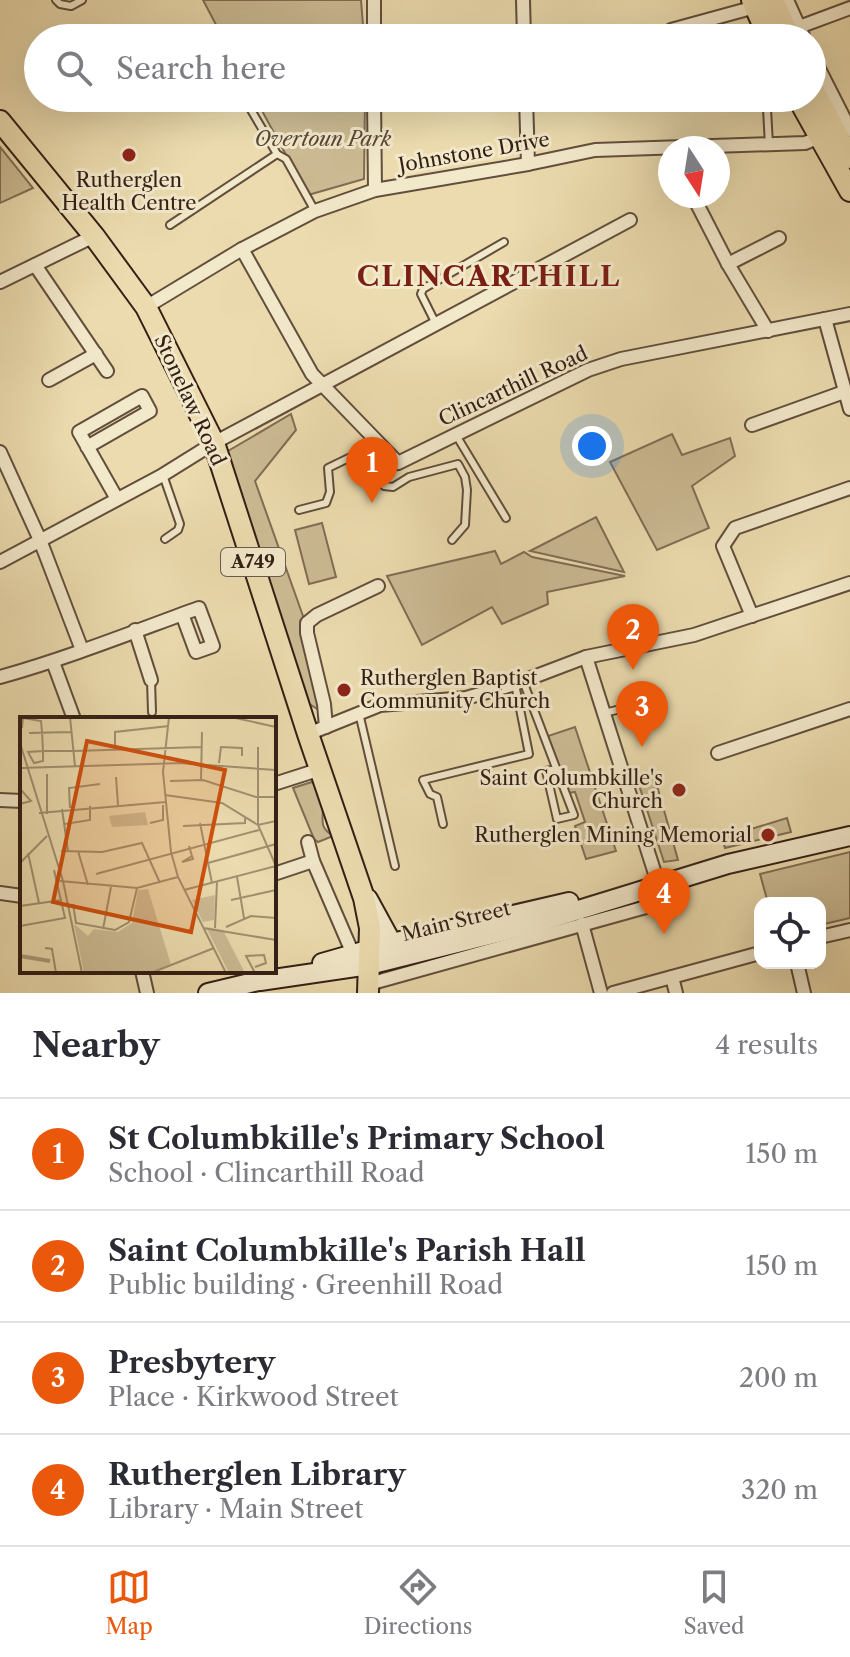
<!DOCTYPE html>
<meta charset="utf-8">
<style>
body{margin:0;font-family:"Libre Caslon Text",serif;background:#f2f2f3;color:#2b2b33}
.controls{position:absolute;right:24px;bottom:24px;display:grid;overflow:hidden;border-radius:16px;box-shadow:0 8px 32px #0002}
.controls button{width:72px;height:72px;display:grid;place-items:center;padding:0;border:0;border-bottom:2px solid #e1e1e2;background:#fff;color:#2b2b33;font:40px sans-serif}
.compass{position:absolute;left:658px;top:136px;width:72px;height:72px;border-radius:50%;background:#fff;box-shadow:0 8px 32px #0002;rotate:168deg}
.you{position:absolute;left:592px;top:446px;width:28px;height:28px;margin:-20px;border:6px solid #fff;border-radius:50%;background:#1a73e8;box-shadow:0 0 0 12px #1a73e833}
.badge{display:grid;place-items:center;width:52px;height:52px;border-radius:50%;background:#ea580c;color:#fff;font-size:26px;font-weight:700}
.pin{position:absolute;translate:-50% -66px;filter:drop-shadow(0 2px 4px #0008)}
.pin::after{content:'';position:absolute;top:42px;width:28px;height:24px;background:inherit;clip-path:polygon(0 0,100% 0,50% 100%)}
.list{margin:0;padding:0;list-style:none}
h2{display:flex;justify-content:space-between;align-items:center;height:104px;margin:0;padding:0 32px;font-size:34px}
h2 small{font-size:26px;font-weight:400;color:#7c7c81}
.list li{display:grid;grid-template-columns:52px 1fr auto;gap:24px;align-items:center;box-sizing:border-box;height:112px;padding:0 32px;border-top:2px solid #e1e1e2}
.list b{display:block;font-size:30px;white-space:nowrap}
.list p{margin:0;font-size:26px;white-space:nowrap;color:#7c7c81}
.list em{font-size:26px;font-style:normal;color:#7c7c81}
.icon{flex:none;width:44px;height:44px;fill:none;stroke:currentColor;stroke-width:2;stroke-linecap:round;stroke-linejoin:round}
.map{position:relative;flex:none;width:850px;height:993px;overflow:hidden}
.search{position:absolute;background:#fff;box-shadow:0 8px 32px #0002;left:24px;right:24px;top:24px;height:88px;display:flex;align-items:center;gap:20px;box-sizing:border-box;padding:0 28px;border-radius:44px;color:#7c7c81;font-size:30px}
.sheet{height:552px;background:#fff}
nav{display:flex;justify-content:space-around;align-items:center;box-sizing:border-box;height:112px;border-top:2px solid #e1e1e2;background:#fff;font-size:22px;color:#7c7c81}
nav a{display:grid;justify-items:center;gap:4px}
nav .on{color:#ea580c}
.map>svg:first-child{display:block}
.green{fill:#ccbb94;stroke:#806d55;stroke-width:2}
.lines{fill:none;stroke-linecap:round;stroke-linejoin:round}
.lane-casing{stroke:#614e3c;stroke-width:10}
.street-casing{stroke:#614e3c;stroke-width:16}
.secondary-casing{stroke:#331f16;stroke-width:22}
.primary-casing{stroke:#331f16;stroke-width:24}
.lane{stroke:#f2e8ca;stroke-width:6}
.street{stroke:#f2e8ca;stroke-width:12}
.secondary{stroke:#f2e8ca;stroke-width:18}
.primary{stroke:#ebdbae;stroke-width:20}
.poi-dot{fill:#8f2418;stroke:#f2e8ca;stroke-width:3}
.labels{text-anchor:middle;stroke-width:6;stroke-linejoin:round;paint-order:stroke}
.shield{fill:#f2e8ca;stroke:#6c5b4c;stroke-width:2}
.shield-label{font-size:18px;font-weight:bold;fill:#331f16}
.park-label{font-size:20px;font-style:italic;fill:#594636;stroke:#f2e8ca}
.street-label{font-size:20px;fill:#331f16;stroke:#f2e8ca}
.poi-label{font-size:20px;fill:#331f16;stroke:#f2e8ca;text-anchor:end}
.district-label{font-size:28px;font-weight:bold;letter-spacing:2px;fill:#7a1f14;stroke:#f2e8ca}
.inset-river{fill:none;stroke:#ac9b7a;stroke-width:4}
.inset-road{fill:none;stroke:#a19071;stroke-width:2}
.view{fill:#cd500e;fill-opacity:0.15;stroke:#cd500e;stroke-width:4}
.inset-edge{fill:none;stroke:#331f16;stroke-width:4}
</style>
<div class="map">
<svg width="850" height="993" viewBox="0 0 850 993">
<rect width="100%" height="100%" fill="#ebdbae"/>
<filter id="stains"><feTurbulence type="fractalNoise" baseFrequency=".0025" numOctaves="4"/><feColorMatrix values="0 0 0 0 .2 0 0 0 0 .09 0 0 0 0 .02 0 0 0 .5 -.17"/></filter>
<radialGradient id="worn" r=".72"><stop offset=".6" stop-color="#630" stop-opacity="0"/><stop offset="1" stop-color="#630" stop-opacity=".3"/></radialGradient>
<!-- green -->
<g class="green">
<polygon points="203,0 361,0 364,38 223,38"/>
<polygon points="255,98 365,98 364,179 308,195"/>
<polygon points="0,147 33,188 0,203"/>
<polygon points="291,414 296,430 255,481 303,616 300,630 320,705 319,710 308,703 229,466 228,451"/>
<polygon points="672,434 682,455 730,438 735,456 692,486 709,528 657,550 610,462"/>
<polygon points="596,517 624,572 530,551"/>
<polygon points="322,523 336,577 309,584 295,530"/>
<polygon points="495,551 501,564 524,552 532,557 625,576 547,592 548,604 502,624 492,607 422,645 387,576"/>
<polygon points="575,727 616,851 586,859 575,826 585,822 575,792 569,793 548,736"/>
<polygon points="638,772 653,781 655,789 658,789 678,860 664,862 635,773"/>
<path d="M312,782C316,786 322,799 323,807C323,821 319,827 333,836L318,842L314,839L293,788Z"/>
<polygon points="787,818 791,832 725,848 722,838"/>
<polygon points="850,852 850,918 820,925 820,903 768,903 760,874"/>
</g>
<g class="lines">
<!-- lane casing -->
<g class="lane-casing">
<g id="lane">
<polyline points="56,0 60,4 71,6 82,0"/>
<polyline points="244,98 277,154 286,159 315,211"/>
<polyline points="767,109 769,145"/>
<polyline points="170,225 277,154"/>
<polyline points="436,324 421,294 423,289 504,242"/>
<polyline points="456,435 506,518"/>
<polyline points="163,475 180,524 178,530 165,539"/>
<polyline points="299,510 326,503 330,492 328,468 359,453 384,486 393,487 409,477 458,464 465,477 467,490 465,525 452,540"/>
<polyline points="151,680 152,712"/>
<polyline points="523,681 574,815 557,819 546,771 557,769"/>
<polyline points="359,713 395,866"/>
<polyline points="604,713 629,707"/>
<polyline points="443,824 437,797 430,794 423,780 529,754 515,684"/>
</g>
</g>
<!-- street casing -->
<g class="street-casing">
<g id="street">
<polyline points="523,0 524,38"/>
<polyline points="787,0 804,38"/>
<polyline points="799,27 850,8"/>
<polyline points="671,30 755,7"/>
<polyline points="374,38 374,0"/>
<polyline points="812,55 850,130"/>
<polyline points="374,98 375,190"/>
<polyline points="526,98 528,164"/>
<polyline points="693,196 728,264 768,331"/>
<polyline points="242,249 312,374 398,463 588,370 621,359 850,314"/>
<polyline points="728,264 779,238"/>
<polyline points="35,265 107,371"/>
<polyline points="0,282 94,236"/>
<polyline points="146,307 242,249 315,211 375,190 528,164 595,150 805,143 825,135"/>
<polyline points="825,319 850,409"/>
<polyline points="49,380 96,354"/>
<polyline points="752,425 844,392"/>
<polyline points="87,447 150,411 142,396 79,432 117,499"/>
<polyline points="0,452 40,540 82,650"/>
<polyline points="0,562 161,476 214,443 630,220"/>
<polyline points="752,616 723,546 735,528 850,488"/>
<polyline points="135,630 151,680"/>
<polyline points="53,662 74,719"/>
<path d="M0,677C68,658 133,632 199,608L213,646L196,652L182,614"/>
<polyline points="326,727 324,704 307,633 307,623 317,615 378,586"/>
<polyline points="308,734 380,705 466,698 515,684 586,657 694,635 850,583"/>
<polyline points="718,753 850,709"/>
<polyline points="274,784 321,769"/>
<polyline points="0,800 22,801"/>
<polyline points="308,842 313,861 353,954"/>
<polyline points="274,874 313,861"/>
<polyline points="0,893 22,896"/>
<polyline points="582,924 601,993"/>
<polyline points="820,937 850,930"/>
<polyline points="797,963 804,993"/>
<polyline points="142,971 147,993"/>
<polyline points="672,977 676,993"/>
<polyline points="369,984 664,902 586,657"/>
<polyline points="613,993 760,953"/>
</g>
</g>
<!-- secondary casing -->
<g class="secondary-casing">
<g id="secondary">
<polyline points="368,899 392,943"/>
<polyline points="322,963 392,943 569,902"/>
<polyline points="260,981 369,965 533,924 728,864 850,836"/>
<polyline points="208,993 271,978"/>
</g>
</g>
<!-- primary casing -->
<g class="primary-casing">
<g id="primary">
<polyline points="752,0 769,38"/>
<polyline points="773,0 790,38"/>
<polyline points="812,87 850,158"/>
<polyline points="798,98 850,191"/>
<polyline points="0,121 94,236 146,307 214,443 308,734 364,898 370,928 368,993"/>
</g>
</g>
<!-- lane -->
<use href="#lane" class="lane"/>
<!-- street -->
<use href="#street" class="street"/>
<!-- secondary -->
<use href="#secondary" class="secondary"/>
<!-- primary -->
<use href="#primary" class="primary"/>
</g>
<!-- markers -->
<g class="poi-dot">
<circle cx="129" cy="155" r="8"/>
<circle cx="344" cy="690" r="8"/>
<circle cx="679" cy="790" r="8"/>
<circle cx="768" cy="835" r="8"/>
</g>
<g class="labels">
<!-- shield labels -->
<rect class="shield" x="221" y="548" width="64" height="28" rx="6"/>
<g class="shield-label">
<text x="253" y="568">A749</text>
</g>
<!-- park labels -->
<g class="park-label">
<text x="323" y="146">Overtoun Park</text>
</g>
<!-- street labels -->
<g class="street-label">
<text transform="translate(474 152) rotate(-10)" y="7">Johnstone Drive</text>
<text transform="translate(513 386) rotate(-25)" y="7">Clincarthill Road</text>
<text transform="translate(190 400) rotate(65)" y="7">Stonelaw Road</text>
<text transform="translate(456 921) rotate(-14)" y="7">Main Street</text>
</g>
<!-- poi labels -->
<g class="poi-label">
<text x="129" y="187" text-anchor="middle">Rutherglen<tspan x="129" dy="23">Health Centre</tspan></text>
<text x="360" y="685" text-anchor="start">Rutherglen Baptist<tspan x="360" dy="23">Community Church</tspan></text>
<text x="663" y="785">Saint Columbkille's<tspan x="663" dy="23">Church</tspan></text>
<text x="752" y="842">Rutherglen Mining Memorial</text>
</g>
<!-- district labels -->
<g class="district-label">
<text x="489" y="286">CLINCARTHILL</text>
</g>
</g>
<!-- overview -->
<g transform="translate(20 717)">
<rect width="256" height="256" fill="#ebdbae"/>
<path d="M125,95L128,108L92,110L89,99ZM128,172L151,248L130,256H64L54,207L68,219L74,212L98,215L112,206L118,173ZM195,178L194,203L183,205L172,183ZM186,210L203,213L225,256H209Z" fill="#ccbb94"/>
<path class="inset-river" d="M0,239L30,244"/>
<path class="inset-road" d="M50,0L55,49M149,0L143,55L151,135L158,160L206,256M211,0L256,10M2,11L3,1L21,4L22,15L23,34V44L14,46L8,35L23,34H54L182,30M9,16L51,15M0,26L43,164L62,256M238,30V108L256,149M95,33V15L149,9M159,46L256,53M199,46L201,30L222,31V39M0,51L163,46M27,57V97M96,60L98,88M181,63L182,15M150,64L183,63L236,80H256M145,78L202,86L238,108L256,104M0,87L11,84L1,73M50,91L49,71L80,67M42,92L48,134M19,96L146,85M130,106L143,103V88M180,106L192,166M45,107L70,103V89M163,109L225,106V100M169,129L172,139L173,142L162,145L172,139M41,134L82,135L122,126L140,166M58,134L68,168M8,136L19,186M0,146L27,119M188,146L256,127M76,157L239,113M217,160L224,201M40,164L117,171L158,160M164,173L256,149M211,183L256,173M53,187L56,206L95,213L109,205L117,171M0,189L42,183M0,209L45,201L34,153M206,210L231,199L256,201M183,211L256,223M195,211L197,165M83,212L91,170M25,231L32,232L36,256M235,250L246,246L244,238L226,239L235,256M131,256L194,231"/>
<path class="view" d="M67,24L205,53L171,215L33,185Z"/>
<rect width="256" height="256" class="inset-edge"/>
</g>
<rect width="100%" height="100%" filter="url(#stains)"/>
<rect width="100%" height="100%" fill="url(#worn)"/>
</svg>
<div class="controls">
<button><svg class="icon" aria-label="locate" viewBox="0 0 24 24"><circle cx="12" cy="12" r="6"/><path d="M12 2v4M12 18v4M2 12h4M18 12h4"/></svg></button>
</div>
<svg class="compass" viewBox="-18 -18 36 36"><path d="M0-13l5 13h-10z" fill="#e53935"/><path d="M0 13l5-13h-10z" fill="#7c7c81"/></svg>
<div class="you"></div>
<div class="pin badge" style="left:372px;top:503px">1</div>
<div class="pin badge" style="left:633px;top:670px">2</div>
<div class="pin badge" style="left:642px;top:747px">3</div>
<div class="pin badge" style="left:664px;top:934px">4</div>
<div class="search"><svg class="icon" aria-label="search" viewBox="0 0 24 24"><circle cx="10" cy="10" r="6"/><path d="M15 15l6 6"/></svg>Search here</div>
</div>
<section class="sheet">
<h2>Nearby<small>4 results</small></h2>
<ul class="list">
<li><span class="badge">1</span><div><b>St Columbkille's Primary School</b><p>School · Clincarthill Road</p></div><em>150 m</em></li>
<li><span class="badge">2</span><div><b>Saint Columbkille's Parish Hall</b><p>Public building · Greenhill Road</p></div><em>150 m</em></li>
<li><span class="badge">3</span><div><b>Presbytery</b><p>Place · Kirkwood Street</p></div><em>200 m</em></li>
<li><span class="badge">4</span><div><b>Rutherglen Library</b><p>Library · Main Street</p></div><em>320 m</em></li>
</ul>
</section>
<nav>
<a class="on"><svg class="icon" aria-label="map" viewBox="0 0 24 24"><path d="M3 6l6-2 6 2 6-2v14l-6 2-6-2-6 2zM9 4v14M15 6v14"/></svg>Map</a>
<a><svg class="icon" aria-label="directions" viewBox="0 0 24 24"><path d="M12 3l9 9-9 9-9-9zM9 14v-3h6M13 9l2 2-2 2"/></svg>Directions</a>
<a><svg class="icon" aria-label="saved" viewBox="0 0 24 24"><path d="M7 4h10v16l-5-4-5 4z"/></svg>Saved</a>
</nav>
